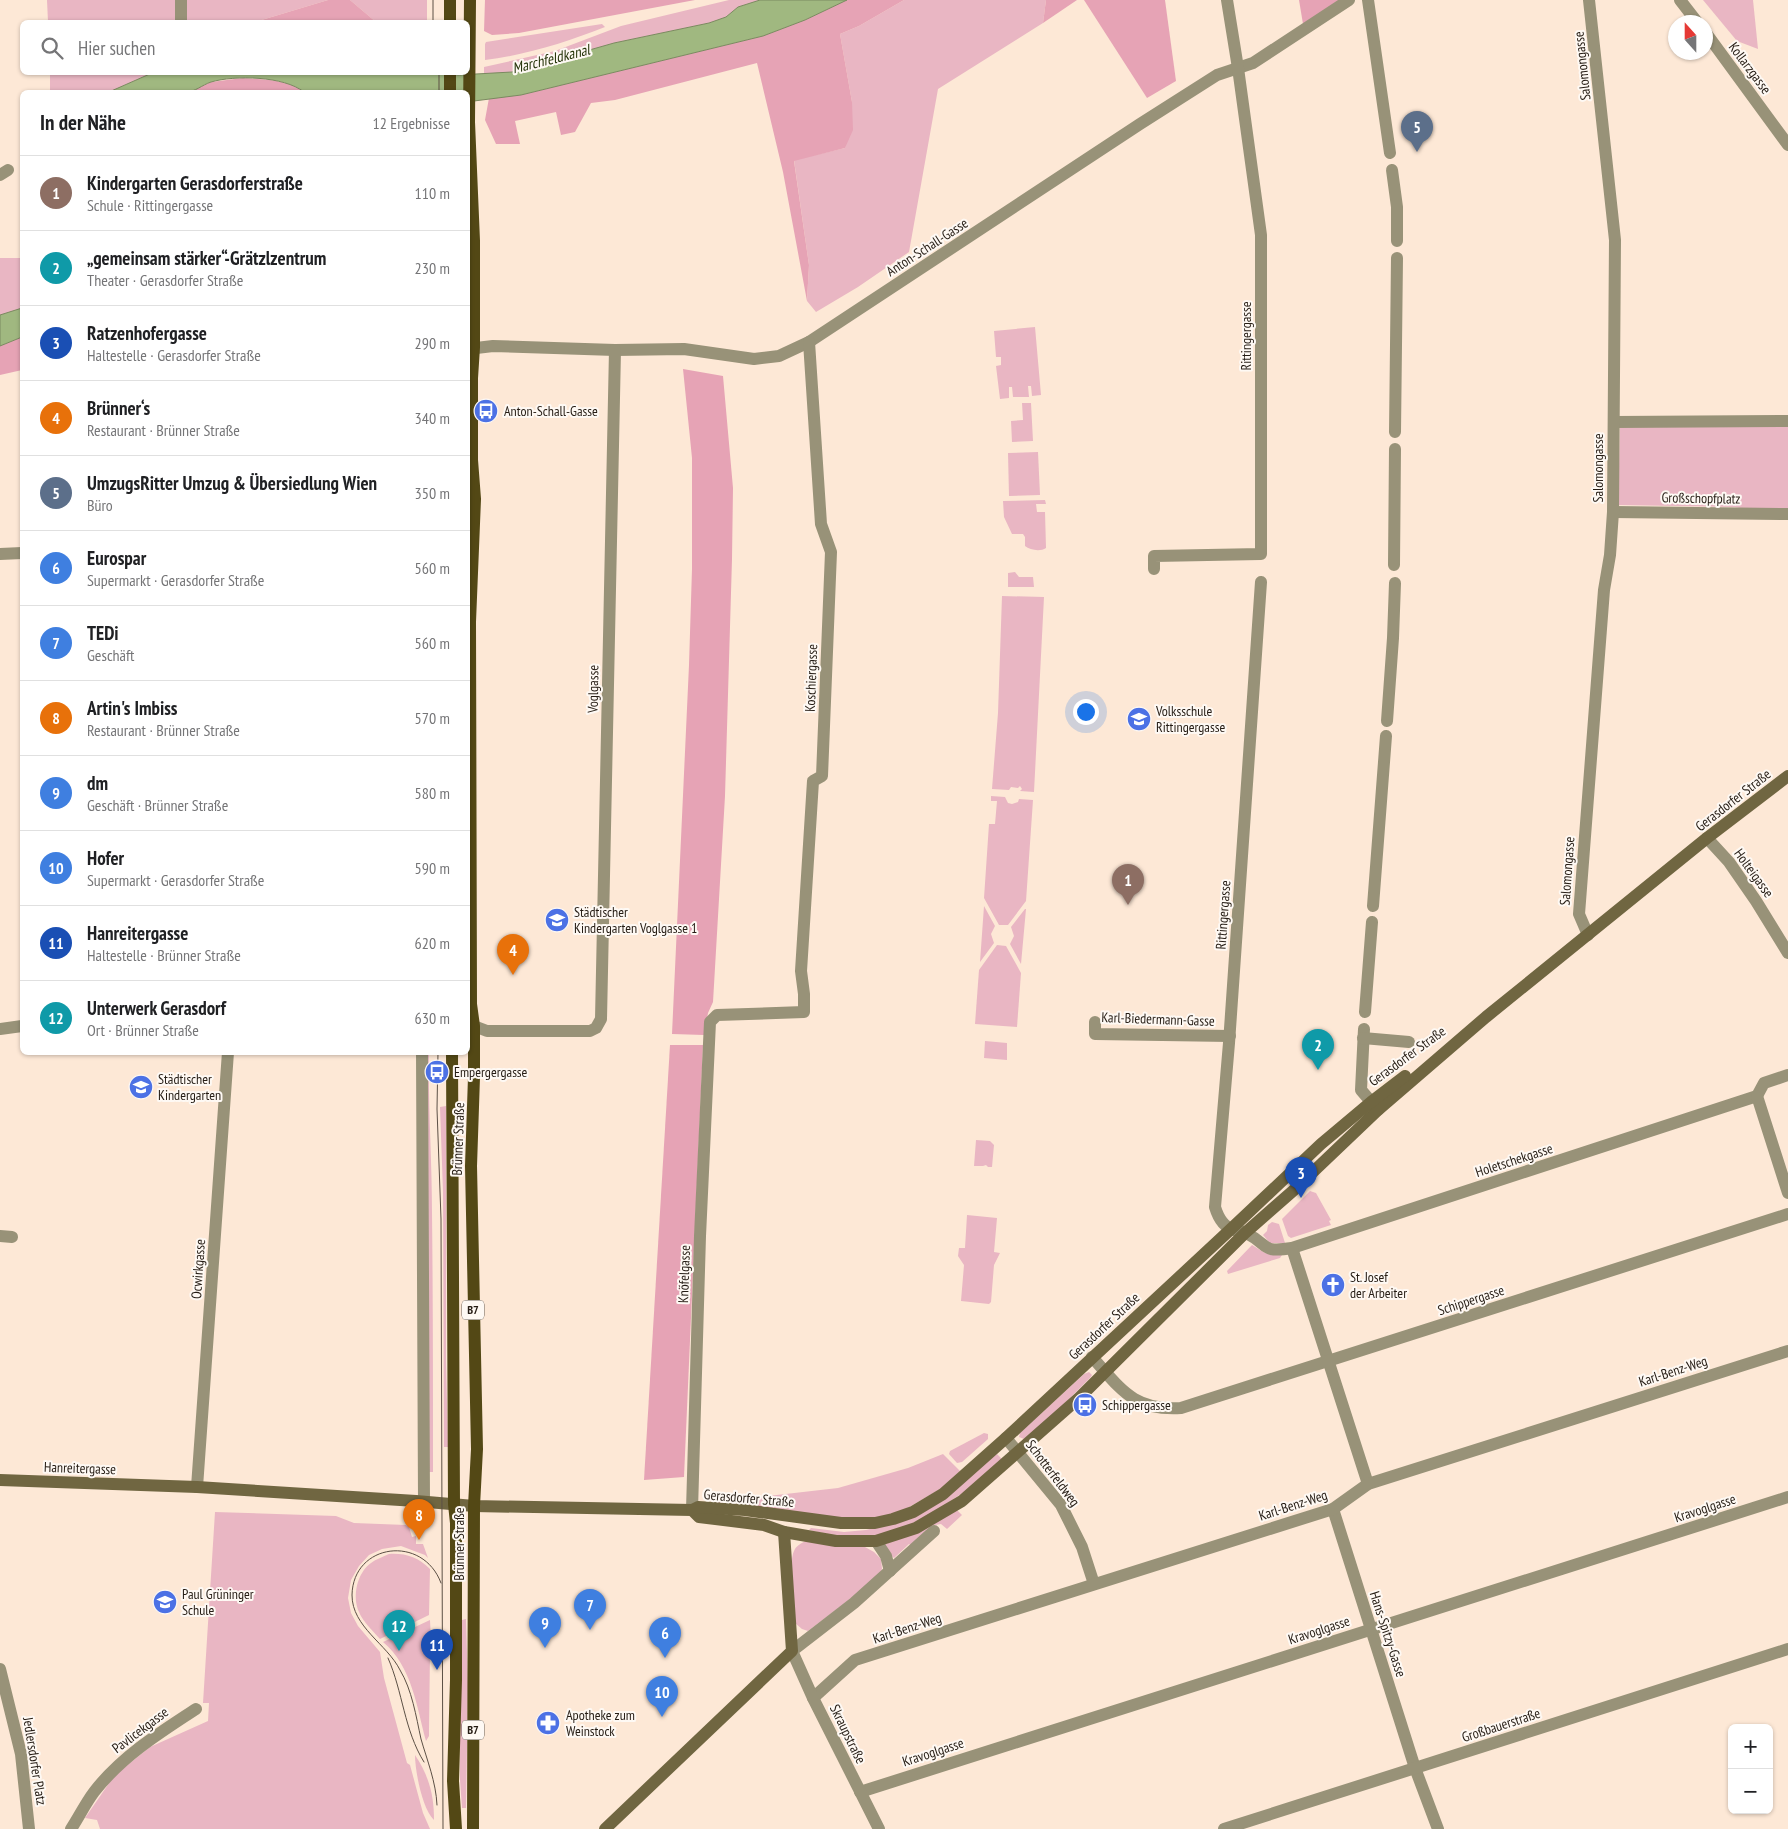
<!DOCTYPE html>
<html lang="de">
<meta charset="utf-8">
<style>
body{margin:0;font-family:"PT Sans Narrow",sans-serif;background:#f6f6f6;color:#202124}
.controls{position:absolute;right:15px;bottom:15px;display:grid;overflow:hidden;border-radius:8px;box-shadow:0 1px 4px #0004}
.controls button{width:45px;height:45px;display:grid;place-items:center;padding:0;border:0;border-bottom:1px solid #e0e0e0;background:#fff;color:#202124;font:25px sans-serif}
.compass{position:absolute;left:1668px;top:15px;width:45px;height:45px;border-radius:50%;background:#fff;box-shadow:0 1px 4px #0004;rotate:339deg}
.you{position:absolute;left:1085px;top:711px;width:18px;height:18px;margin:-12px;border:4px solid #fff;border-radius:50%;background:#1a73e8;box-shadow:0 0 0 8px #1a73e833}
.badge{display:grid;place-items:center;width:32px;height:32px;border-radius:50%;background:#4c71e5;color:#fff;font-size:16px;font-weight:700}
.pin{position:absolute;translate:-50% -41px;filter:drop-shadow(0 1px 2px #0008)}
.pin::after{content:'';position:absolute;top:26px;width:18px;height:15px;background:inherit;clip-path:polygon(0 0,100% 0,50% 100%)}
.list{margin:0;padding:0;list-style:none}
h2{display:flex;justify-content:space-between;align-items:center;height:65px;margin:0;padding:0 20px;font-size:21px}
h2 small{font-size:16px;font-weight:400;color:#757577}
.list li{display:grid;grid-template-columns:32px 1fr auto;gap:15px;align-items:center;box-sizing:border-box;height:75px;padding:0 20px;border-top:1px solid #e0e0e0}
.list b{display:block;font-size:19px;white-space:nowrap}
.list p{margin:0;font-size:16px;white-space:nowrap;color:#757577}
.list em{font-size:16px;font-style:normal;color:#757577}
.icon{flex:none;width:28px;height:28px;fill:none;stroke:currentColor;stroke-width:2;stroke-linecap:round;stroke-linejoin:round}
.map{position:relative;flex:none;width:1788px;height:1829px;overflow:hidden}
.search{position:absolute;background:#fff;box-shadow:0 1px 4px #0004;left:20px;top:20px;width:450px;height:55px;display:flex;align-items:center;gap:12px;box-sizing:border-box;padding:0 18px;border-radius:8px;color:#757577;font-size:19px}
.panel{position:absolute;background:#fff;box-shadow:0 1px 4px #0004;left:20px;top:90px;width:450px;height:965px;border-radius:8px}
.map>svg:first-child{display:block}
.green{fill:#e9b6c3}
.forest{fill:#e6a3b5}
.water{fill:#a0b880;stroke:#7b8960}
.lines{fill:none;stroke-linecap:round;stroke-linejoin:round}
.street{stroke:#989278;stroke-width:12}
.secondary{stroke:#706641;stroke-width:12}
.primary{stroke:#534815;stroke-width:12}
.tram{stroke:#5c5045;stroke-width:1}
.labels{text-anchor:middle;stroke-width:4;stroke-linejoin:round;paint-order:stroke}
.shield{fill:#fef9f4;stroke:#665e57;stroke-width:1}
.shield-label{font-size:12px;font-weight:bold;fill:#251c14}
.street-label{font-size:14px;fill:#251c14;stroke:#fef9f4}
.poi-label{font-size:14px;fill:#251c14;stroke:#fef9f4;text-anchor:start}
.water-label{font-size:15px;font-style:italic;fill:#26350b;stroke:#fef9f4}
</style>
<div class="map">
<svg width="1788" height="1829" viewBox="0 0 1788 1829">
<rect width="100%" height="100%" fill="#fde8d6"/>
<!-- green -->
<g class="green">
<polygon points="47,0 328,0 255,22 48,22"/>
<polygon points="350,0 427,0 427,22 376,22"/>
<polygon points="729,0 760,0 738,7 726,17 709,23 614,43 512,72 484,74 484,67 555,51 621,26"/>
<polygon points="904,0 1046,0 1043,23 938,89 909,252 858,287 816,312 807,301 809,265 794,160 845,148 852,102 840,34 859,26"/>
<polygon points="1703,0 1753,0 1758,49 1737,41"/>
<path d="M602,24L605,27C567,42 526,55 485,60V44L486,42Z"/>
<polygon points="50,73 152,73 109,92 50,92"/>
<polygon points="0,258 22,258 22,308 3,315 0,315"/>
<polygon points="1035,327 1041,395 1032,396 1031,386 1028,386 1029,397 1013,397 1012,387 1009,387 1009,398 1000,399 996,366 1001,365 1001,357 996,357 994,331"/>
<polygon points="1022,403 1031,403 1033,441 1012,442 1011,421 1023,420"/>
<polygon points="1788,424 1788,509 1748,510 1735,507 1618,505 1620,426"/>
<polygon points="1038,452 1040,495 1009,496 1008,453"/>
<path d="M1045,500L1046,504H1036L1037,512H1045L1046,548C1040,552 1030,550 1025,546V537L1023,534H1012L1004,517L1003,501Z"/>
<polygon points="1015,572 1019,577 1033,577 1034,587 1008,587 1008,573"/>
<polygon points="1002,596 1044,597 1034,792 1020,791 1022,789 1020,786 1018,788 1011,787 1009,790 992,789 998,713"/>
<polygon points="991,796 1005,797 1008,803 1012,804 1018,802 1019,799 1033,800 1026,901 1008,925 999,925 984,898 989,824 995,824 997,801 991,801"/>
<polygon points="984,906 995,926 991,934 994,943 980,962"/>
<polygon points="1025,909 1026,909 1021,964 1010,944 1014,936 1011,927"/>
<polygon points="997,945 1006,946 1021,973 1017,1027 975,1024 979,970"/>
<polygon points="985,1041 1007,1043 1007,1060 984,1058"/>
<path d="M428,1053H429C428,1106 432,1159 432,1213C433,1299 433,1386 433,1472H428Z"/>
<polygon points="446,1106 446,1360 448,1447 444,1447 443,1192 440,1107"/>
<polygon points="976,1140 990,1141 994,1145 992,1167 988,1167 986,1165 983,1166 974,1166"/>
<polygon points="1310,1191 1316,1193 1331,1220 1329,1221 1331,1225 1291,1238 1288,1236 1282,1219"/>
<polygon points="967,1215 997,1218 994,1252 1000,1253 994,1265 991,1302 989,1304 961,1301 964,1265 958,1256 959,1248 965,1248"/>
<polygon points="1272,1222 1279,1224 1285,1243 1270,1243 1263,1235 1267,1231 1268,1225"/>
<polygon points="1252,1245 1265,1253 1282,1255 1280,1258 1228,1274 1227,1271"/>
<polygon points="1089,1372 1092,1375 1090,1378 1050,1418 1024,1439 1019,1437 1020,1433 1084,1374"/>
<polygon points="984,1433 988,1434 988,1439 962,1462 957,1463 949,1454 950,1451"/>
<polygon points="943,1454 960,1471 942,1488 892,1517 845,1521 715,1504 716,1497 718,1496 768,1496 838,1488 908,1468"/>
<polygon points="997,1454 1003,1460 982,1480 916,1524 885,1535 840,1537 809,1530 811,1528 844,1532 866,1530 897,1522"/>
<polygon points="956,1509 962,1515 947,1529 941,1524 935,1525 912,1546 909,1544 894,1558 883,1548 884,1545"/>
<polygon points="215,1512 336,1516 354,1523 406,1525 409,1527 412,1537 416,1536 416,1544 423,1544 428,1558 425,1555 401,1546 382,1549 369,1555 359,1566 351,1580 348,1598 351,1613 358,1626 380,1652 384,1678 407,1763 410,1765 423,1813 430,1829 100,1829 97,1820 85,1818 114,1776 150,1747 208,1721 209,1703 203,1703"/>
<path d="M806,1541L865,1547L874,1552L881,1559L882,1569L878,1578L808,1631L802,1629L795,1623C794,1607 788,1563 794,1551C796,1546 801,1543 806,1541Z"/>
<path d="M389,1554C405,1553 418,1557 430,1569L429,1615L380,1639C373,1631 363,1622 359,1612C352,1596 357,1573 371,1563C376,1559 383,1557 389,1554Z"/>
<polygon points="466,1619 468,1686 466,1808 462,1808 460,1780 460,1727 462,1620"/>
<path d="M430,1620L431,1640H428L427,1651L430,1652L429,1731V1736L426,1741C417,1708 412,1666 383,1642Z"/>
<path d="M415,1755C429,1776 434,1795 434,1820C422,1809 415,1770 415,1755Z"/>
</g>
<!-- forest -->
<g class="forest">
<polygon points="328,0 350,0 376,22 255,22"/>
<polygon points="485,0 695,0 519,33 492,35 484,31"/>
<polygon points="847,0 904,0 859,26 840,34 852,102 853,130 845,148 794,161 809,265 807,301 783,172 757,63 615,100 591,103 575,132 561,135 556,112 515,121 520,144 496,144 485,120 489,98 521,95 763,36 805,20"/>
<polygon points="1046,0 1077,0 1043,23"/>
<polygon points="1084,0 1165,0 1176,81 1147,98"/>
<polygon points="1299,0 1340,0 1303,24"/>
<path d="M243,78C264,80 287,79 304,92H188L211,82Z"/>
<polygon points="22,337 22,370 0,375 0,346"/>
<polygon points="683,369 723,376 733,488 732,559 725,796 713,1002 708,1013 704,1035 672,1034 689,665 692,569 692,458"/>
<polygon points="670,1045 703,1045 684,1477 644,1480"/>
</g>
<!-- water -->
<g class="water">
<path d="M760,0H847L805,20L763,36L521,95L474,101L468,92H304C284,76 235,75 211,82C202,85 195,92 186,92C160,94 134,92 109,92L152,73L422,72L458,75L512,72L614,43L709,23L726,17L738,7Z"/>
<polygon points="22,308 22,337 0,346 0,315"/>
</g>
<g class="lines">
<!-- street -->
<g class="street">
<polyline points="181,0 181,22"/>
<polyline points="1368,0 1390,153"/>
<polyline points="1680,0 1697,22"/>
<polyline points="1706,33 1788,145"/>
<polyline points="1392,170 1397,207 1397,241"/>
<polyline points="0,175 8,170"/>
<polyline points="468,349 493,346 615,350 684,349 754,359 779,356 809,342 1140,124 1217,75 1253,63 1349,0"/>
<polyline points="1614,422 1788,421"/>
<polyline points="1395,432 1397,258"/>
<polyline points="1613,512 1788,514"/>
<polyline points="0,554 22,553"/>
<polyline points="1394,565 1395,449"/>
<polyline points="1154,569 1154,556 1261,554 1261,235 1238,68 1227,0"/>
<path d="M1261,582L1229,1043L1215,1207C1218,1217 1223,1227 1234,1230C1238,1231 1243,1231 1246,1233C1270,1245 1260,1253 1292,1248L1757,1096L1764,1083L1788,1075"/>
<polyline points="1387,721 1393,638 1395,583"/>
<polyline points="1707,838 1729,862 1756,901 1788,953"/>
<polyline points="1373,906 1386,736"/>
<polyline points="1588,935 1579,914 1604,590 1610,555 1613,512 1615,240 1589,0"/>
<polyline points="1365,1012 1372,922"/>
<polyline points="468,1021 474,1026 487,1031 590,1031 596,1028 601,1019 615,350"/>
<polyline points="1095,1022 1095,1034 1230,1036"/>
<polyline points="0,1029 22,1026"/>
<polyline points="1364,1029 1361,1090 1378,1110"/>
<polyline points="1363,1038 1409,1042"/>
<polyline points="422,1052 424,1501"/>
<polyline points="1757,1096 1788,1193"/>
<polyline points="0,1236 12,1237"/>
<polyline points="1292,1248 1368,1484"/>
<path d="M1092,1357C1121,1389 1133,1411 1181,1408L1788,1214"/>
<polyline points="1006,1438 1061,1505 1082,1547 1094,1584"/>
<polyline points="197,1487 228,1052"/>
<polyline points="1333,1509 1415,1768 1438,1829"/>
<polyline points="692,1510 700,1236 710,1022 717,1015 804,1012 804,994 801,971 813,781 822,776 831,552 821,524 809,342"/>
<polyline points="876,1541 886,1556 890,1571"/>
<polyline points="0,1669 21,1754 29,1829"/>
<polyline points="813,1698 855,1660 1333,1509 1368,1484 1788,1351"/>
<polyline points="860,1792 1788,1497"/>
<path d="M71,1829C79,1817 85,1804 94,1792C121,1757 159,1733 196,1709"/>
<polyline points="879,1829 813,1698 792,1651 854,1603 934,1531"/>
<polyline points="1224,1829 1788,1649"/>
</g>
<!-- secondary -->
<g class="secondary">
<polyline points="0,1480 197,1487 416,1501 474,1506 692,1510 699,1517 764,1525 784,1532 836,1541 876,1541 916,1528 962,1501 1079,1398 1245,1233 1294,1190 1378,1110 1486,1017 1707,838 1788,776"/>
<polyline points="692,1510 698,1507 745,1510 841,1523 875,1523 893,1519 913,1512 943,1494 1006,1438 1231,1229 1321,1144 1371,1102 1405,1076"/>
<polyline points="605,1829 792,1651 784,1532"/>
</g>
<!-- primary -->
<g class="primary">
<polyline points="450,0 450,22"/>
<polyline points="470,0 469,122 474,241 474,347 472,378 472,460 475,499 470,622 471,1004 474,1026 474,1077 471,1166 477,1449 474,1506 473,1829"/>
<polyline points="450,72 450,92"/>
<polyline points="452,1052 454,1504 456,1523 456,1680 453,1781 456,1829"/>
</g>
<!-- tram -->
<g class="tram">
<polyline points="433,0 433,22"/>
<polyline points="439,92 439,72"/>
<polyline points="438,1052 437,1109 441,1219 443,1829"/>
<path d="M388,1658C403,1692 404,1730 424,1762"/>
<path d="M437,1805C436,1782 427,1760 421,1739C416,1716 412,1690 400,1670C387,1644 352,1627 352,1595C353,1543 423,1534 441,1583"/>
</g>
</g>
<!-- icons -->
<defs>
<g id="bus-disc" transform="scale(1.25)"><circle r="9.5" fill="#4c71e5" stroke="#fef9f4"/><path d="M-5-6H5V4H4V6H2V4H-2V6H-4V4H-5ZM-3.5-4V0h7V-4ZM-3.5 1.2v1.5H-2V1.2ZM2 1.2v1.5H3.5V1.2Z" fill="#fff"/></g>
<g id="school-disc" transform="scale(1.25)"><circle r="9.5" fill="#4c71e5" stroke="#fef9f4"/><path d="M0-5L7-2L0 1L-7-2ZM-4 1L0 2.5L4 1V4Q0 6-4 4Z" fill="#fff"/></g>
<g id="church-disc" transform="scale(1.25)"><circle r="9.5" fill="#4c71e5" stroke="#fef9f4"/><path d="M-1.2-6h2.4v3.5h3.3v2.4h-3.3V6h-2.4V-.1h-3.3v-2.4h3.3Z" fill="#fff"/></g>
<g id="pharmacy-disc" transform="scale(1.25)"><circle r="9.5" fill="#4c71e5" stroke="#fef9f4"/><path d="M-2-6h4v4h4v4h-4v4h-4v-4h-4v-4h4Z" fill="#fff"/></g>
</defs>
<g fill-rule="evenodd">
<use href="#bus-disc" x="486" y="411"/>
<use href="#school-disc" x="1139" y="719"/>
<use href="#school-disc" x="557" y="920"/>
<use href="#bus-disc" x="437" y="1072"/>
<use href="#school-disc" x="141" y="1087"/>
<use href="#church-disc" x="1333" y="1285"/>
<use href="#bus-disc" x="1085" y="1405"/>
<use href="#school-disc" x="165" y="1602"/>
<use href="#pharmacy-disc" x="548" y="1723"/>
</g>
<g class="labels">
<!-- shield labels -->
<g class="shield">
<rect x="462" y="1300.5" width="22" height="19" rx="4"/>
<rect x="462" y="1720.5" width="22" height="19" rx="4"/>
</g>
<g class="shield-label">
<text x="473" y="1314">B7</text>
<text x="473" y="1734">B7</text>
</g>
<!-- street labels -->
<g class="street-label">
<text transform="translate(1582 66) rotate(-96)" y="5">Salomongasse</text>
<text transform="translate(1750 68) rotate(53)" y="5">Kollarzgasse</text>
<text transform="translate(927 247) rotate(-33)" y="5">Anton-Schall-Gasse</text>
<text transform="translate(1246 336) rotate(-90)" y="5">Rittingergasse</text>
<text transform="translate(1598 468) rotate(-90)" y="5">Salomongasse</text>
<text transform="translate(1701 498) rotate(1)" y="5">Großschopfplatz</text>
<text transform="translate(811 678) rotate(-88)" y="5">Koschiergasse</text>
<text transform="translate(593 689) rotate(-89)" y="5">Voglgasse</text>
<text transform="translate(1733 800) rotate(-38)" y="5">Gerasdorfer Straße</text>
<text transform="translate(1567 871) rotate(-86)" y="5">Salomongasse</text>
<text transform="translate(1754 873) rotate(54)" y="5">Holteigasse</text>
<text transform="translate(1223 915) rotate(-86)" y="5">Rittingergasse</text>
<text transform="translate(1158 1019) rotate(2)" y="5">Karl-Biedermann-Gasse</text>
<text transform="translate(1407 1056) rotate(-36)" y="5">Gerasdorfer Straße</text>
<text transform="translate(458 1139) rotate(-88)" y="5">Brünner Straße</text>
<text transform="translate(1514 1160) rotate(-18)" y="5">Holetschekgasse</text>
<text transform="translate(198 1269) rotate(-86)" y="5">Ocwirkgasse</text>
<text transform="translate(684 1274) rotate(-88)" y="5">Knöfelgasse</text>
<text transform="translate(1471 1300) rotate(-18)" y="5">Schippergasse</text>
<text transform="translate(1104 1326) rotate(-43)" y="5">Gerasdorfer Straße</text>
<text transform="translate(1673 1371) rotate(-18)" y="5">Karl-Benz-Weg</text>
<text transform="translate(80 1468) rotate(2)" y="5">Hanreitergasse</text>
<text transform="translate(1053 1473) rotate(53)" y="5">Schotterfeldweg</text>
<text transform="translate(749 1498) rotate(5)" y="5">Gerasdorfer Straße</text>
<text transform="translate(1293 1505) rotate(-18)" y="5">Karl-Benz-Weg</text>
<text transform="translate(1705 1508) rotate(-18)" y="5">Kravoglgasse</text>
<text transform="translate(459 1544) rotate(-90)" y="5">Brünner Straße</text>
<text transform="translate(907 1628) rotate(-18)" y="5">Karl-Benz-Weg</text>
<text transform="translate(1319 1630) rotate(-18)" y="5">Kravoglgasse</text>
<text transform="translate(1388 1634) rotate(72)" y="5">Hans-Spitzy-Gasse</text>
<text transform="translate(1501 1725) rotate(-18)" y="5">Großbauerstraße</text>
<text transform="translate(140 1730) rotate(-37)" y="5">Pavlicekgasse</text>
<text transform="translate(848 1734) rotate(64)" y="5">Skraupstraße</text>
<text transform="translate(933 1752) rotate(-18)" y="5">Kravoglgasse</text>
<text transform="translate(35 1761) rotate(81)" y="5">Jedlersdorfer Platz</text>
</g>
<!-- poi labels -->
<g class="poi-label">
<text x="504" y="416">Anton-Schall-Gasse</text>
<text x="1156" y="716">Volksschule<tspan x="1156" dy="16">Rittingergasse</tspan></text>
<text x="574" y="917">Städtischer<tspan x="574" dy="16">Kindergarten Voglgasse 1</tspan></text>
<text x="454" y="1077">Empergergasse</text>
<text x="158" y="1084">Städtischer<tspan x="158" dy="16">Kindergarten</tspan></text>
<text x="1350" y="1282">St. Josef<tspan x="1350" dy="16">der Arbeiter</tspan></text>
<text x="1102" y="1410">Schippergasse</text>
<text x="182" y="1599">Paul Grüninger<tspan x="182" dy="16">Schule</tspan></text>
<text x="566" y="1720">Apotheke zum<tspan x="566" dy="16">Weinstock</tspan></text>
</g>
<!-- water labels -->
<g class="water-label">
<text transform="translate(551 59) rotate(-14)" y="5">Marchfeldkanal</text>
</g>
</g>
</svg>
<div class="controls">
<button>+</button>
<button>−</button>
</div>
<svg class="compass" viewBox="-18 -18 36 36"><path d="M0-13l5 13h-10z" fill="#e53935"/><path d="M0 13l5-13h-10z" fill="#757577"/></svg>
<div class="you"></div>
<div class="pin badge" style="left:1128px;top:905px;background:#8d6e63">1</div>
<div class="pin badge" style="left:1318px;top:1070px;background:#0f9aa8">2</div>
<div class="pin badge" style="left:1301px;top:1198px;background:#1a4fb4">3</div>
<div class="pin badge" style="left:513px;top:975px;background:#e8710a">4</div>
<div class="pin badge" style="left:1417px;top:152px;background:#5c6f8a">5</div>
<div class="pin badge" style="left:665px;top:1658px;background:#3f7fe0">6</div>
<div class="pin badge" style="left:590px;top:1630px;background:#3f7fe0">7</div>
<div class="pin badge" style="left:419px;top:1540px;background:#e8710a">8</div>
<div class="pin badge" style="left:545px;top:1648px;background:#3f7fe0">9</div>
<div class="pin badge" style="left:662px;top:1717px;background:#3f7fe0">10</div>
<div class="pin badge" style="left:437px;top:1670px;background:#1a4fb4">11</div>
<div class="pin badge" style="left:399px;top:1651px;background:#0f9aa8">12</div>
<div class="search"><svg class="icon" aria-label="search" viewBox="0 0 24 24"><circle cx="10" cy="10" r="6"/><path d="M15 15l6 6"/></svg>Hier suchen</div>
<section class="panel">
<h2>In der Nähe<small>12 Ergebnisse</small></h2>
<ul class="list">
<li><span class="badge" style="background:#8d6e63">1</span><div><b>Kindergarten Gerasdorferstraße</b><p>Schule · Rittingergasse</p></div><em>110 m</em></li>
<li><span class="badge" style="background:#0f9aa8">2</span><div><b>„gemeinsam stärker“-Grätzlzentrum</b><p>Theater · Gerasdorfer Straße</p></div><em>230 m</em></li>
<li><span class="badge" style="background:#1a4fb4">3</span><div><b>Ratzenhofergasse</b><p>Haltestelle · Gerasdorfer Straße</p></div><em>290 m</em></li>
<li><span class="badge" style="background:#e8710a">4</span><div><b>Brünner‘s</b><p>Restaurant · Brünner Straße</p></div><em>340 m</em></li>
<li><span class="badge" style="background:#5c6f8a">5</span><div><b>UmzugsRitter Umzug &amp; Übersiedlung Wien</b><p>Büro</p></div><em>350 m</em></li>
<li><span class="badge" style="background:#3f7fe0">6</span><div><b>Eurospar</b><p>Supermarkt · Gerasdorfer Straße</p></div><em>560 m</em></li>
<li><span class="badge" style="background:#3f7fe0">7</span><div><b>TEDi</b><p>Geschäft</p></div><em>560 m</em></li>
<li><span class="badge" style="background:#e8710a">8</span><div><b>Artin's Imbiss</b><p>Restaurant · Brünner Straße</p></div><em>570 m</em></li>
<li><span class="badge" style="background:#3f7fe0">9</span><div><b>dm</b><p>Geschäft · Brünner Straße</p></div><em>580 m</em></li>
<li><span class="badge" style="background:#3f7fe0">10</span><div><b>Hofer</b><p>Supermarkt · Gerasdorfer Straße</p></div><em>590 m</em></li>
<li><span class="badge" style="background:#1a4fb4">11</span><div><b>Hanreitergasse</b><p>Haltestelle · Brünner Straße</p></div><em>620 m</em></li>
<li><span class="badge" style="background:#0f9aa8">12</span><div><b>Unterwerk Gerasdorf</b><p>Ort · Brünner Straße</p></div><em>630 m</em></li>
</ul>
</section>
</div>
